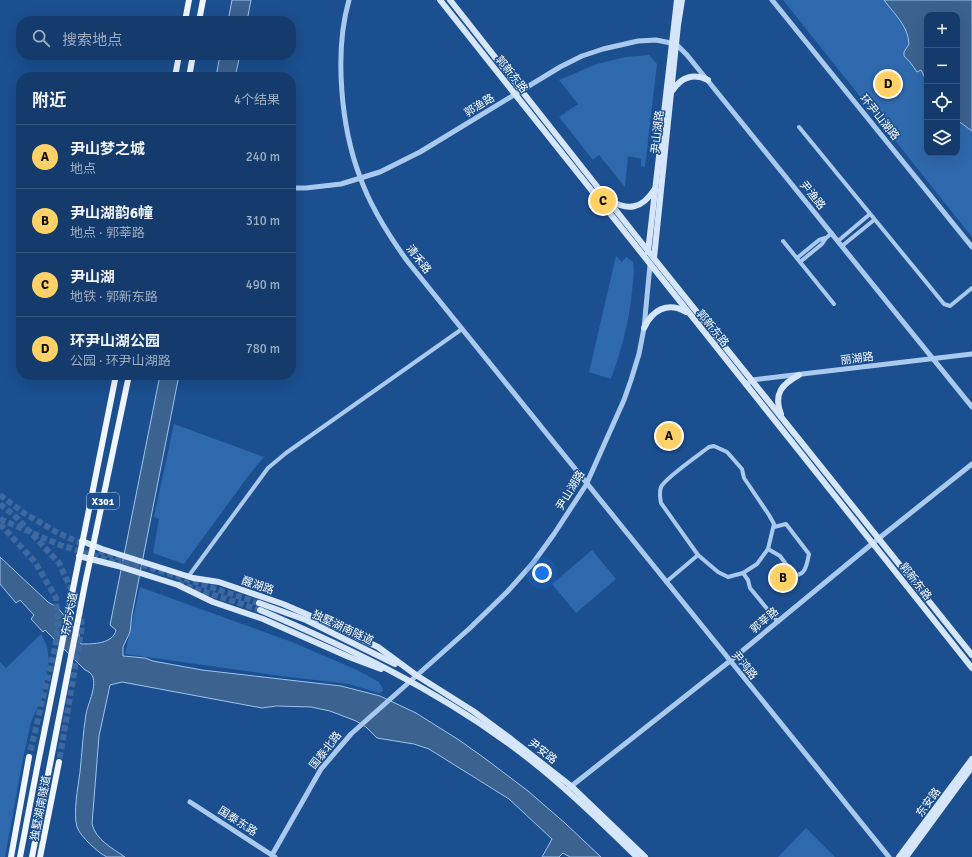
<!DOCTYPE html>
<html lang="zh">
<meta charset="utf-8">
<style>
body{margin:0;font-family:Signika,"Noto Sans SC",sans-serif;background:#214673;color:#f1f3f6}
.controls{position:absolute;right:12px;top:12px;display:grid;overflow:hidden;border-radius:8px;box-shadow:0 4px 16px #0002}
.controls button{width:36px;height:36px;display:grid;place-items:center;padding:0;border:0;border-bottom:1px solid #33557e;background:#143b6b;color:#f1f3f6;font:20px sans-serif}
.you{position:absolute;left:542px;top:573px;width:14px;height:14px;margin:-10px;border:3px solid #fff;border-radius:50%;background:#1a73e8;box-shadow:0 0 0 6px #1a73e833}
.badge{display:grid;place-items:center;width:26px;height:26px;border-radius:50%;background:#ffd166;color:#111;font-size:13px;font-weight:700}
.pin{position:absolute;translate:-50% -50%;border:2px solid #fff;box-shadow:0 1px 4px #0006}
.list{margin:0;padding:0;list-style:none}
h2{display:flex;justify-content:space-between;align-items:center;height:52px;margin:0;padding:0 16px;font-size:17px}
h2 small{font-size:13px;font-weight:400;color:#9dadc1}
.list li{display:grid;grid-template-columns:26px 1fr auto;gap:12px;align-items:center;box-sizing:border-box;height:64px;padding:0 16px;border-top:1px solid #33557e}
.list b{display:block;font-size:15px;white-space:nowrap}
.list p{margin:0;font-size:13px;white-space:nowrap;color:#9dadc1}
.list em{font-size:13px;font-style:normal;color:#9dadc1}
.icon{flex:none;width:22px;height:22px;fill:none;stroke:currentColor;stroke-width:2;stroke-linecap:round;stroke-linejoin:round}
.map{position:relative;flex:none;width:972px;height:857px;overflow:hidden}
.search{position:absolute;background:#143b6b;box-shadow:0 4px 16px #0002;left:16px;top:16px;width:280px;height:44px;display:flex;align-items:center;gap:10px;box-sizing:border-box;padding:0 14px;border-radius:16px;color:#9dadc1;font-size:15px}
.panel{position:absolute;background:#143b6b;box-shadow:0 4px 16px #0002;left:16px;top:72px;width:280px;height:308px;border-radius:16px}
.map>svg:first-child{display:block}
.green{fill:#2e69ad;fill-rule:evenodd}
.water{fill:#3c6290;stroke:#9cc4f0}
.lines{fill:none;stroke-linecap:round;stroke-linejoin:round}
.secondary-tunnel{stroke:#3d69a0;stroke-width:6;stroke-dasharray:6 3;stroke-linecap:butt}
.primary-tunnel{stroke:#3d69a0;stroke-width:6;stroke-dasharray:6 3;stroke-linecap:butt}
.minor{stroke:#a9c9ee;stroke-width:4}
.tertiary{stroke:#a9c9ee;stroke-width:5}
.secondary{stroke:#d6e6fa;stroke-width:6}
.primary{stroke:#f0f6ff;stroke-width:6}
.labels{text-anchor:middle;stroke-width:3;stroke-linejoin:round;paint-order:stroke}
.shield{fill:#1b4f8f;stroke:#bbcadd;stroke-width:1}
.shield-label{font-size:10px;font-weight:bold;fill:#fff}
.street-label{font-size:11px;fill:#fff;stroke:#1b4f8f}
</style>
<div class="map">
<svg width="972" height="857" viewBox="0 0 972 857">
<rect width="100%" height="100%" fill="#1b4f8f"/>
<!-- green -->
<g class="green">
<path d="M783,0H972V237ZM927,15H957V153H927Z"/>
<polygon points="649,55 657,64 645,167 641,166 641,159 628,156 625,187 599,155 593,160 559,117 578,104 559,80 597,64 625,57"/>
<path d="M616,256L622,262L626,257L633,262C635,272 633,282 632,292C629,323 621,351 611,379L589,372Z"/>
<polygon points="174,424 264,457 249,475 184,564 153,553 159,519 154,517"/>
<polygon points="592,550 616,579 576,613 552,584"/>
<polygon points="140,587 292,642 357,670 379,682 383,689 382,692 379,693 349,684 281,676 125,654"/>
<polygon points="41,634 47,646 49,660 42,698 31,722 23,759 5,857 0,857 0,662 6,668"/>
<polygon points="806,828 835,857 778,857"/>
</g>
<!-- water -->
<g class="water">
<polygon points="232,0 251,0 247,21 228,21"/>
<path d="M884,0H972V131L957,120V15H927V82L921,70L917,72L910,62L904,56V52L909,44C908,25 894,14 884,0Z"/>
<polygon points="220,55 240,55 235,77 216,77"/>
<path d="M160,375H179L132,614L130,632L123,647V656L145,658L153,661L202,670L341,686L380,696L416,713L459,740L483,757L528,791L566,824L601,857H570L563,853L559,857H542L552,839L509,799L429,749L414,744L377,738L366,727L356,721L330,711L311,707L276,706L262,708L122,682L110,685L99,736L92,824C96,840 112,848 125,857C120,857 112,857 107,857C98,853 80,836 77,827C73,813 78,787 80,772C82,753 83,733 86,714C88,702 103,676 85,670L45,630L43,632L31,619L34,615L20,600L16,603L0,584V557L48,602L58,608L79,634V641L81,644C93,644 113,644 116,630L110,625Z"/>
</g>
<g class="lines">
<!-- secondary-tunnel -->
<g class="secondary-tunnel">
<polyline points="0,495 24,513 58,533 85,545"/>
<polyline points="0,519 60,545 128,566"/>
<polyline points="99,551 259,603"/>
<polyline points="178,583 260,610"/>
</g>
<!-- primary-tunnel -->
<g class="primary-tunnel">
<polyline points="0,504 17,518 59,563 79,606 82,627 59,762"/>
<polyline points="0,524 35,562 56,598 58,624 55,648 29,757"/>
</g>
<!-- minor -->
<g class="minor">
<polyline points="799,127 944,304 950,306 972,288"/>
<polyline points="783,241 834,304"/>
<polyline points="838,241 870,214"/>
<polyline points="842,246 874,220"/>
<polyline points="797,258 819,240 825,238"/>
<polyline points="800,262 822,244 826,238 832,233"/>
<path d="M768,549L780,556L794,575C806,576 807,563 809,554L786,524L774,527"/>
<path d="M743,573L757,564L768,549L774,524L769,515L744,478L742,469L727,452L714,446L709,447C700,454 665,478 661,487C659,493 660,497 661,503L698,555L718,572L728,577L743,573L748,580L750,588L778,622"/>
<polyline points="188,577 268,468 286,453 462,329"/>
<polyline points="666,582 698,555"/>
</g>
<!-- tertiary -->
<g class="tertiary">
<path d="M349,0C334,52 341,127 360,177C371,208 389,236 408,262L889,857"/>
<polyline points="772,0 972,247"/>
<polyline points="291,188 306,188 341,184 380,172 420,152 560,67 582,56 603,49 638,41 656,40 676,44 687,55 972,407"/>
<polyline points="746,385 752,380 972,354"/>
<polyline points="569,788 730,661 873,543 972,464"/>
<polyline points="190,802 275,857"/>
<polyline points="272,855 321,769 351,734 470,628 507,592 533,563 554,534 586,485 624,400 631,380 639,354 644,328 650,265"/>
</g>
<!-- secondary -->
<g class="secondary">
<polyline points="440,0 972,668"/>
<polyline points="450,0 648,251 972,655"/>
<path d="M673,90C681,77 694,73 708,80"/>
<path d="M609,200C628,211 642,209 654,190"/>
<polyline points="648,252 677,0"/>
<polyline points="654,258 678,25 682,0"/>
<path d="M644,328C652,310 668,301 686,312"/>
<path d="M781,414C773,394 782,384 799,375"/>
<polyline points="82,541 102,549 193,578 219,582 283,604 334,626 378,647 416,675 473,711 511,739 571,786 645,857"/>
<polyline points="79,556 118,566 178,585 213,602 263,619 349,657 381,669"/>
<polyline points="259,603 306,620 395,664"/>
<path d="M260,610C347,647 431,687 508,743C555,777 596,817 637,857"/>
<polyline points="899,857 972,759"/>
<polyline points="906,857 972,767"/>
</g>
<!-- primary -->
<g class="primary">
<polyline points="185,21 189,0"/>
<polyline points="199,21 203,0"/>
<polyline points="175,77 179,55"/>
<polyline points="189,77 193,55"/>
<polyline points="11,857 29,757"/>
<polyline points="20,857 38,763 116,375"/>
<polyline points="32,857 85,584 129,375"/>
<polyline points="40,857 59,762"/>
</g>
</g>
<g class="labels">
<!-- shield labels -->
<rect class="shield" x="87" y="493" width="32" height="16" rx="3"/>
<g class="shield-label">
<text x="103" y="505">X301</text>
</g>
<!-- street labels -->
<g class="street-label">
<text transform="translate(512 74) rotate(51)" y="4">郭新东路</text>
<text transform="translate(479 105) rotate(-31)" y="4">郭渔路</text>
<text transform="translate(880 117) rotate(51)" y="4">环尹山湖路</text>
<text transform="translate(657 132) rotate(-84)" y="4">尹山湖路</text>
<text transform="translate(813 195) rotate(51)" y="4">尹渔路</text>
<text transform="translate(419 259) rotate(52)" y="4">清禾路</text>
<text transform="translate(713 328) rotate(51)" y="4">郭新东路</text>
<text transform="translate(857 358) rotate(-7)" y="4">丽湖路</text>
<text transform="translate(570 490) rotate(-59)" y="4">尹山湖路</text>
<text transform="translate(916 581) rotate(52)" y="4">郭新东路</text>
<text transform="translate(258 585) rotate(19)" y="4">醒湖路</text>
<text transform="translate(69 614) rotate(-79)" y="4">东方大道</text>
<text transform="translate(764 620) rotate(-40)" y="4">郭莘路</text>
<text transform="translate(343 627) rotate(25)" y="4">独墅湖南隧道</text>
<text transform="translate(745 665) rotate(51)" y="4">尹鸿路</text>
<text transform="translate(325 750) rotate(-52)" y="4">国泰北路</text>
<text transform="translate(543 751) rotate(38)" y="4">尹安路</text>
<text transform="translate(928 802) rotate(-54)" y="4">东安路</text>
<text transform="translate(40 808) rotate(-79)" y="4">独墅湖南隧道</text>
<text transform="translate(238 821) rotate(33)" y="4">国泰东路</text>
</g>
</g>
</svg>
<div class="controls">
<button>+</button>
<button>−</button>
<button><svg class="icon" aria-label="locate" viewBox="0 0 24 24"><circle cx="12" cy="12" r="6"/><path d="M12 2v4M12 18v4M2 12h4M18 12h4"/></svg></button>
<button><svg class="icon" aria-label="layers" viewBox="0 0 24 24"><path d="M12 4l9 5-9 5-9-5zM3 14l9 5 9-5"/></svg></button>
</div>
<div class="you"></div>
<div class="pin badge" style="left:669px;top:436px">A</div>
<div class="pin badge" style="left:783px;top:578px">B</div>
<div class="pin badge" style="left:603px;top:201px">C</div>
<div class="pin badge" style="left:888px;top:84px">D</div>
<div class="search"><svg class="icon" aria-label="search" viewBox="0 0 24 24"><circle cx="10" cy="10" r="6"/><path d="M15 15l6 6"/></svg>搜索地点</div>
<section class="panel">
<h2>附近<small>4个结果</small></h2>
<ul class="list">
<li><span class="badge">A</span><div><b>尹山梦之城</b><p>地点</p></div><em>240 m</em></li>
<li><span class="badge">B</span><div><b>尹山湖韵6幢</b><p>地点 · 郭莘路</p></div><em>310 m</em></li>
<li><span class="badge">C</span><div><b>尹山湖</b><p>地铁 · 郭新东路</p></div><em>490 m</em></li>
<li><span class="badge">D</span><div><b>环尹山湖公园</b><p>公园 · 环尹山湖路</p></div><em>780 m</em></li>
</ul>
</section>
</div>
